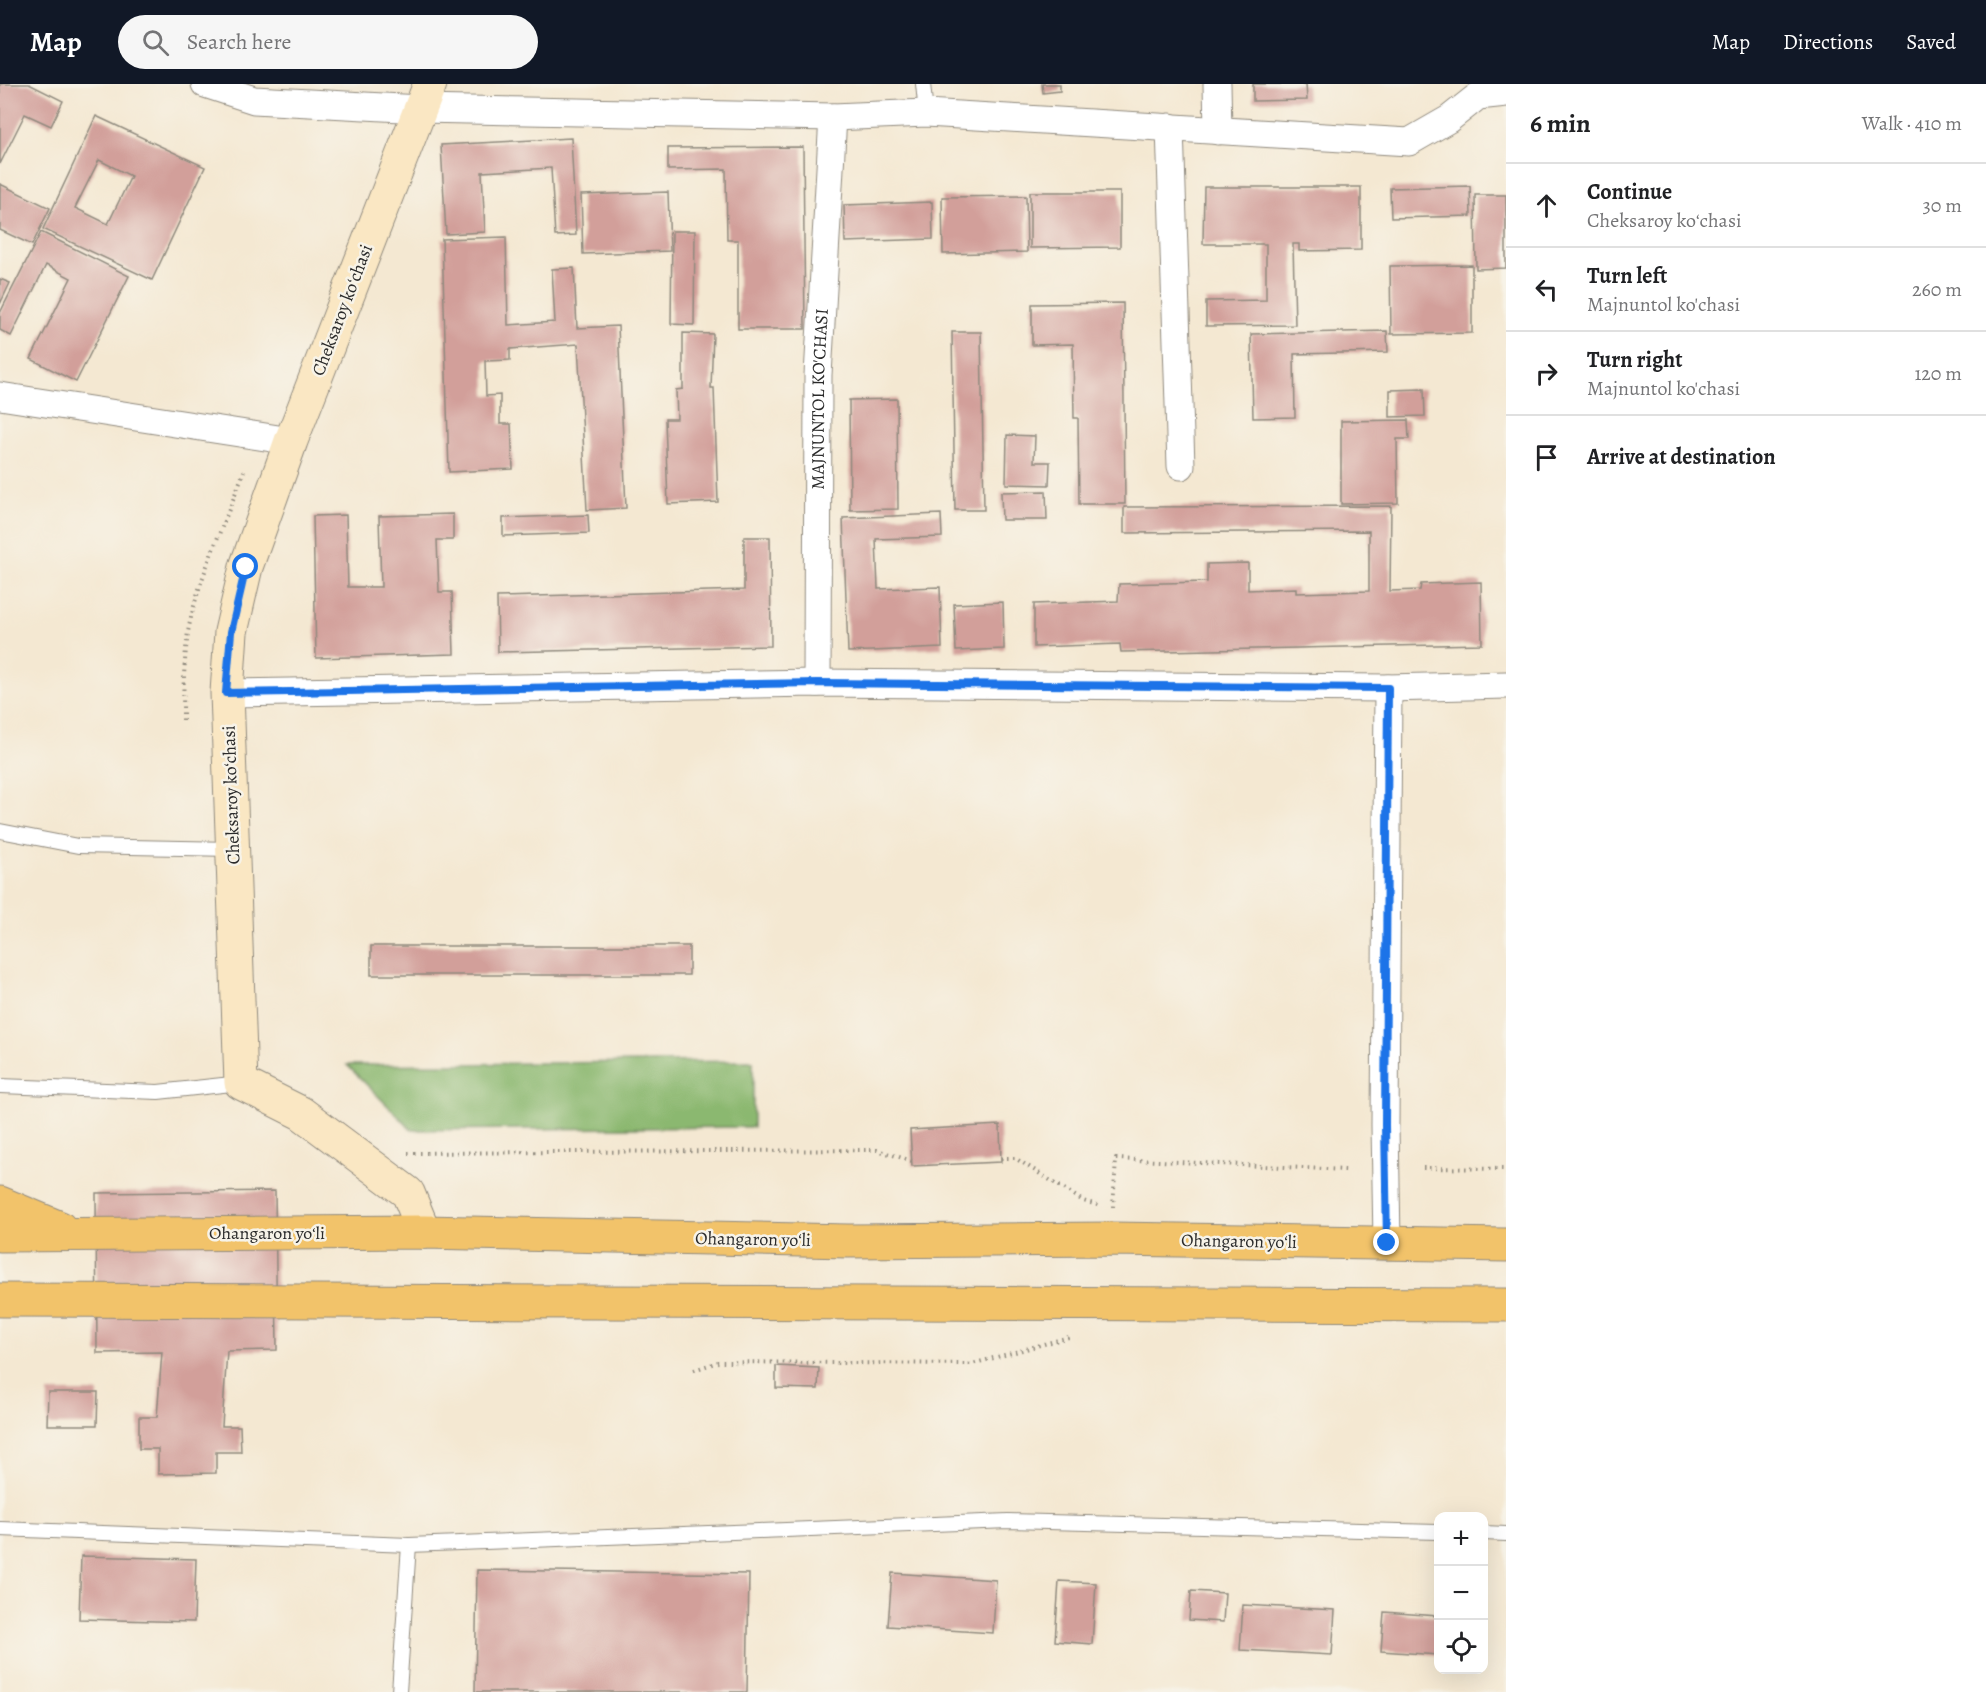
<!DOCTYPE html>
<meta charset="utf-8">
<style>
body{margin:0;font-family:Alegreya,serif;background:#f6f6f6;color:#202124}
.controls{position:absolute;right:18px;bottom:18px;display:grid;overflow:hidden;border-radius:12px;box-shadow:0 6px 24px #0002}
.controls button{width:54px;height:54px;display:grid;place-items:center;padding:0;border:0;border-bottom:2px solid #e0e0e0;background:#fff;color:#202124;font:30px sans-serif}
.stop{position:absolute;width:18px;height:18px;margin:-14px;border:4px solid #1a73e8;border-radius:50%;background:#fff}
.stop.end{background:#1a73e8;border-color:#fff;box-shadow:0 2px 6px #0008}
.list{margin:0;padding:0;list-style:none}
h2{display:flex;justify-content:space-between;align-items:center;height:78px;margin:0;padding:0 24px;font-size:26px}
h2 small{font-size:20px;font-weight:400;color:#757577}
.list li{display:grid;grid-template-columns:39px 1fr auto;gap:18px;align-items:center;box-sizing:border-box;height:84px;padding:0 24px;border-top:2px solid #e0e0e0}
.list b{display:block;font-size:22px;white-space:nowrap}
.list p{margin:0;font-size:20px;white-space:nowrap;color:#757577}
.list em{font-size:20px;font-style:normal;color:#757577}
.icon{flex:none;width:33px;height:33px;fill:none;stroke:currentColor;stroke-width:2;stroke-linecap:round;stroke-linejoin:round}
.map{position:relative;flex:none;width:1506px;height:1608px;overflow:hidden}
header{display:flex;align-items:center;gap:36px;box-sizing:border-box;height:84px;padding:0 30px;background:#111827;color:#fff}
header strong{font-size:28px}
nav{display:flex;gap:33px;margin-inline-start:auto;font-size:21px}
.search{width:420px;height:54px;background:#f6f6f6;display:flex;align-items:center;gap:15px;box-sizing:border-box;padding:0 21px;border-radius:33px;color:#757577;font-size:22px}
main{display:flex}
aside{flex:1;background:#fff}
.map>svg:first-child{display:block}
.forest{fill:#8bb870;stroke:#5b724e;stroke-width:1.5}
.building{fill:#d29f9a;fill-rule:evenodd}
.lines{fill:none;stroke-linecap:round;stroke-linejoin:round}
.lane-casing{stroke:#908a7e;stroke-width:16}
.street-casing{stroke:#908a7e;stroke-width:29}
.secondary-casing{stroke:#908a7e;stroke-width:35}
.highway-casing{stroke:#908a7e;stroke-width:35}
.path{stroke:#908a7e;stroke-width:4;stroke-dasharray:1.5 4.5;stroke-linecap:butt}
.lane{stroke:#fff;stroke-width:14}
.street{stroke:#fff;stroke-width:27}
.secondary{stroke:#fae7c3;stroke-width:33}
.highway{stroke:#f2c36a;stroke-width:33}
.route{stroke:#1a73e8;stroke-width:8}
.labels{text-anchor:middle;stroke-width:5;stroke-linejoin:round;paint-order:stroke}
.street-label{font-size:18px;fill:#2b2b2b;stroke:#f7f3e8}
</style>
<header>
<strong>Map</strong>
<div class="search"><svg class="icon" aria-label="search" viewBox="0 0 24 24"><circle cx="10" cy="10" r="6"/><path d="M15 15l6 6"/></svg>Search here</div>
<nav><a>Map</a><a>Directions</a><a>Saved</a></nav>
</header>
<main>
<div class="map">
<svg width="1506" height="1608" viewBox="0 0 1506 1608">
<rect width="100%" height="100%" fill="#f7f3e8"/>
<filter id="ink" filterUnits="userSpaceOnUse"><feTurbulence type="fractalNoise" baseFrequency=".0167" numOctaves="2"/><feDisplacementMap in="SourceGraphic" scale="12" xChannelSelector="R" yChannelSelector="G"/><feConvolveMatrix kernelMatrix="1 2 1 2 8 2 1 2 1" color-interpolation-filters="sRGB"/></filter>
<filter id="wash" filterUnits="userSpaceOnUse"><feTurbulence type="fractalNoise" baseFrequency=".008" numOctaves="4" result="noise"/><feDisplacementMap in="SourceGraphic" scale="24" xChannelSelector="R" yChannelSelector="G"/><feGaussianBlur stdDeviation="1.35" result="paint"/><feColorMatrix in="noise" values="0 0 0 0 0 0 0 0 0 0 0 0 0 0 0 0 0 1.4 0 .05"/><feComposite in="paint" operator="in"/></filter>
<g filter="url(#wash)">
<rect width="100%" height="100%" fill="#f4e8d2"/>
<!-- forest -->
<polygon class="forest" points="753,977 753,1043 412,1046 347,981"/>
<g id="blocks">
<!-- building -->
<g class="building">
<polygon points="0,0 29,0 63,17 51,42 25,30 0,80"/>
<polygon points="1042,0 1060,0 1060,7 1043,9"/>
<polygon points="1253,0 1306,0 1307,16 1253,17"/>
<path d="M96,32L205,83L152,196L43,145ZM99,76L131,92L108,140L75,124Z"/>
<polygon points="571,54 576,151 555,152 551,84 482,88 485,148 446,150 441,61"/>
<polygon points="803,63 805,245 738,245 738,156 727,156 726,85 668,86 668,64"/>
<polygon points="0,100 50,124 32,161 0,146"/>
<polygon points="1470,102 1471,132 1391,134 1390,104"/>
<polygon points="1204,103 1361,103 1361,166 1299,167 1299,160 1293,160 1295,241 1206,242 1206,217 1266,216 1266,160 1203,160"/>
<polygon points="668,108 670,167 583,170 581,111"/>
<polygon points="1030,108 1120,108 1120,163 1030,164"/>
<polygon points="1475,111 1506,111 1506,184 1476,185"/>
<polygon points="1026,112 1027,168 943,170 942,113"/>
<polygon points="932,118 933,155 845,158 844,121"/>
<polygon points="672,147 695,147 694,241 671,240"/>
<polygon points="41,148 129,192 76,298 31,275 71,194 46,181 11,252 0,246 0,229"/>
<polygon points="506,153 508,241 555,238 552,185 574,184 577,244 618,242 626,424 587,426 578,260 510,265 510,276 485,277 486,312 500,311 500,340 511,340 513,385 449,388 442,155"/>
<polygon points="1472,181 1472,249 1391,250 1390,182"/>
<polygon points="0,195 10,199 0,220"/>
<polygon points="1123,219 1125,420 1079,420 1078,334 1074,334 1073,260 1032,261 1032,220"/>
<polygon points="1387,247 1388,268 1294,270 1295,333 1253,334 1251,250"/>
<polygon points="952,248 981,248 984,426 955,426"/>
<polygon points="683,249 713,250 711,304 714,304 718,418 668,420 665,335 677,335 676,306 683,305"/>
<polygon points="1424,305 1425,332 1390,333 1390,306"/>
<polygon points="897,315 898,425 850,426 849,316"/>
<polygon points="1408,336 1409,355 1397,355 1398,419 1341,420 1341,337"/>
<polygon points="1007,351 1035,352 1034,378 1050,378 1049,401 1006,400"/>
<polygon points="1046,407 1047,436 1002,436 1001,408"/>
<polygon points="1391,422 1390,507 1420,506 1421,500 1481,498 1482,560 1121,568 1120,560 1034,563 1034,520 1118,517 1119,500 1207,498 1207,480 1248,479 1248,506 1296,504 1296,509 1369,507 1369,447 1124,449 1124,423"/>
<polygon points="453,430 453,456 437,456 439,508 452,508 454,570 316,574 313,432 346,431 348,503 381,503 379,432"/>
<polygon points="941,430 942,453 876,455 878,505 940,503 942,564 848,568 843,434"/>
<polygon points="588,431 589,449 503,452 503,434"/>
<polygon points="744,453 770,453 771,562 498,568 497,513 744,506"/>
<polygon points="1003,518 1004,565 956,567 954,520"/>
<rect x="371" y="862" width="318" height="29"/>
<polygon points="1000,1041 1001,1078 912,1082 910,1046"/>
<polygon points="275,1107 277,1266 227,1267 222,1342 240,1342 241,1368 216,1368 216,1389 158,1390 158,1365 139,1365 139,1333 157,1333 162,1268 97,1269 96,1109"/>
<polygon points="776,1282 819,1284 818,1305 776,1304"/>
<polygon points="48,1308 98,1308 97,1341 47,1341"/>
<polygon points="81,1472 196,1475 194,1538 79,1535"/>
<polygon points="477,1486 749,1490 747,1608 475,1608"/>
<polygon points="892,1489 996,1496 993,1549 888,1542"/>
<polygon points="1059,1497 1096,1499 1092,1560 1055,1557"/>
<polygon points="1191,1507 1225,1509 1223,1538 1189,1536"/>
<polygon points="1243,1521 1335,1526 1332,1571 1240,1566"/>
<polygon points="1384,1528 1438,1532 1438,1571 1381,1567"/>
</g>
</g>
</g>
<g filter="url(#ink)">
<use href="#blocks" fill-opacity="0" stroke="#908a7e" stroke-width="1.5"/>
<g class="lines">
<!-- lane casing -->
<g class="lane-casing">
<g id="lane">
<polyline points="923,0 926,29"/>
<polyline points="0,747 78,762 233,765"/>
<polyline points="0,1002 158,1008 241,999"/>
<polyline points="0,1445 409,1461 1008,1437 1438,1448"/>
<polyline points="1484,1449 1506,1450"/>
<polyline points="399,1608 409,1461"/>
</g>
</g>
<!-- street casing -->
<g class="street-casing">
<g id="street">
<polyline points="205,0 254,16 420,25 833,33 926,29 1409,58 1449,35 1478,12 1506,9"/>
<polyline points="1217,0 1218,47"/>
<polyline points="1170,43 1181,382"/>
<polyline points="0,312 291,357"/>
<path id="s1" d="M817,599L818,291L833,33"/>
<polyline points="227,609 817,599 1388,604 1506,601"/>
<polyline points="1387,1159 1385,1041 1388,604"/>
</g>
</g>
<!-- secondary casing -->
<g class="secondary-casing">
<polyline id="secondary" points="424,1148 408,1109 301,1029 241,999 227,609 231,548 246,483 291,357 430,0"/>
</g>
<!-- highway casing -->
<g class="highway-casing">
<g id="highway">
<polyline points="0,1119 60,1144"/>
<polyline points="0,1151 424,1148 848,1157 1112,1155 1506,1161"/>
<polyline points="0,1216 1506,1221"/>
</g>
</g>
<!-- path -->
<g class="path">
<path d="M183,636C183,607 184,578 188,548C197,497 226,436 244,387"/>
<polyline points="408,1069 877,1066 912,1077"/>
<polyline points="1001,1074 1015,1074 1083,1117 1101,1122"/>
<polyline points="1423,1084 1506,1085"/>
<polyline points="1113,1123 1116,1075 1346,1086"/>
<polyline points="694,1286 718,1278 972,1280 1069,1253"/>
</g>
<!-- lane -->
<use href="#lane" class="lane"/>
<!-- street -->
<use href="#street" class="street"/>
<!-- secondary -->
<use href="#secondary" class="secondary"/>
<!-- highway -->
<use href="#highway" class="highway"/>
</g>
</g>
<g class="lines" filter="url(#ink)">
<!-- route -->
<polyline class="route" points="246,483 231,548 226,609 817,599 1388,604 1385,1041 1387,1159"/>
</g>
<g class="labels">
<!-- street labels -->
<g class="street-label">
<text transform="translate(342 226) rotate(-69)" y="6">Cheksaroy koʻchasi</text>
<text dy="6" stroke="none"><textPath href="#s1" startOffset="284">MAJNUNTOL KO'CHASI</textPath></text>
<text transform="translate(231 711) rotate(-92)" y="6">Cheksaroy koʻchasi</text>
<text x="267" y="1155">Ohangaron yoʻli</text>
<text transform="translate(753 1155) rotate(1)" y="6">Ohangaron yoʻli</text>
<text transform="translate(1239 1157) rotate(1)" y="6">Ohangaron yoʻli</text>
</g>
</g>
</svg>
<div class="controls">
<button>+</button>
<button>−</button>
<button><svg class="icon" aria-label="locate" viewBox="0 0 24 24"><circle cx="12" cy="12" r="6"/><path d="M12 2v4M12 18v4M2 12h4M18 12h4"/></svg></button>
</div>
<div class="stop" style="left:246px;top:483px"></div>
<div class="stop end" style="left:1387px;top:1159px"></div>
</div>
<aside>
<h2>6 min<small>Walk · 410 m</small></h2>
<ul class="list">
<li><svg class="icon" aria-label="ahead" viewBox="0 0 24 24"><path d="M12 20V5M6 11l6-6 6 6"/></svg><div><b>Continue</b><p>Cheksaroy koʻchasi</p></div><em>30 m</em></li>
<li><svg class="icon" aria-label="left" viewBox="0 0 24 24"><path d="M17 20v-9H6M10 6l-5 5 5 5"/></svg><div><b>Turn left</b><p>Majnuntol ko'chasi</p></div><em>260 m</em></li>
<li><svg class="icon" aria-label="right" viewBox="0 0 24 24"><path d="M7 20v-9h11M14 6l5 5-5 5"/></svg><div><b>Turn right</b><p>Majnuntol ko'chasi</p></div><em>120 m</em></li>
<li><svg class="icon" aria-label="arrive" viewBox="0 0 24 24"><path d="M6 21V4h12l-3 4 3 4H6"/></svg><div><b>Arrive at destination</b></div></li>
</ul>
</aside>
</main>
